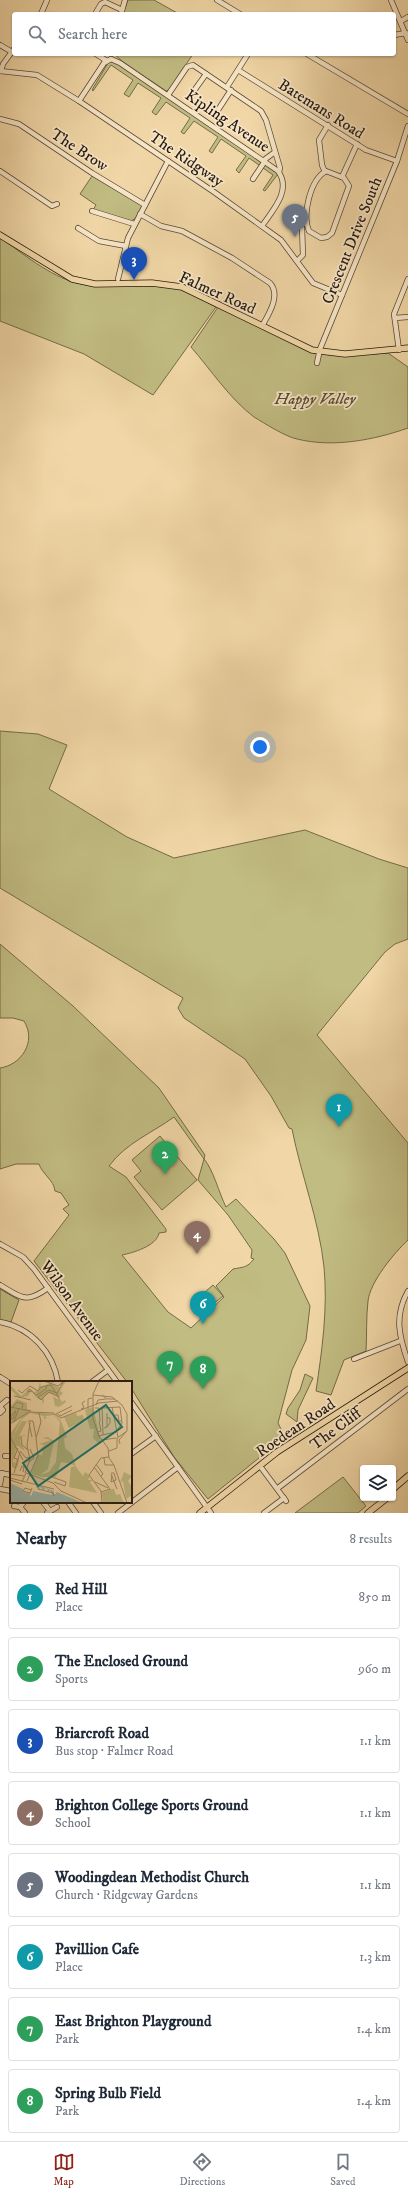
<!DOCTYPE html>
<meta charset="utf-8">
<style>
body{margin:0;font-family:"IM FELL DW Pica",serif;background:#f6f6f7;color:#1f2937}
.controls{position:absolute;right:12px;bottom:12px;display:grid;overflow:hidden;border-radius:4px;box-shadow:0 1px 3px #0004}
.controls button{width:36px;height:36px;display:grid;place-items:center;padding:0;border:0;border-bottom:1px solid #e0e1e3;background:#fff;color:#1f2937;font:20px sans-serif}
.you{position:absolute;left:260px;top:747px;width:14px;height:14px;margin:-10px;border:3px solid #fff;border-radius:50%;background:#1a73e8;box-shadow:0 0 0 6px #1a73e833}
.badge{display:grid;place-items:center;width:26px;height:26px;border-radius:50%;background:#8f2418;color:#fff;font-size:13px;font-weight:700}
.pin{position:absolute;translate:-50% -33px;filter:drop-shadow(0 1px 2px #0008)}
.pin::after{content:'';position:absolute;top:21px;width:14px;height:12px;background:inherit;clip-path:polygon(0 0,100% 0,50% 100%)}
.list{margin:0;padding:0;list-style:none}
h2{display:flex;justify-content:space-between;align-items:center;height:52px;margin:0;padding:0 16px;font-size:17px}
h2 small{font-size:13px;font-weight:400;color:#747a83}
.list li{display:grid;grid-template-columns:26px 1fr auto;gap:12px;align-items:center;box-sizing:border-box;height:64px;margin:0 8px 8px;padding:0 8px;border:1px solid #e0e1e3;border-radius:4px}
.list b{display:block;font-size:15px;white-space:nowrap}
.list p{margin:0;font-size:13px;white-space:nowrap;color:#747a83}
.list em{font-size:13px;font-style:normal;color:#747a83}
.icon{flex:none;width:22px;height:22px;fill:none;stroke:currentColor;stroke-width:2;stroke-linecap:round;stroke-linejoin:round}
.map{position:relative;flex:none;width:408px;height:1513px;overflow:hidden}
.search{position:absolute;background:#fff;box-shadow:0 1px 3px #0004;left:12px;right:12px;top:12px;height:44px;display:flex;align-items:center;gap:10px;box-sizing:border-box;padding:0 14px;border-radius:4px;color:#747a83;font-size:15px}
.sheet{height:628px;background:#fff}
nav{display:flex;justify-content:space-around;align-items:center;box-sizing:border-box;height:56px;border-top:1px solid #e0e1e3;background:#fff;font-size:11px;color:#747a83}
nav a{display:grid;justify-items:center;gap:2px}
nav .on{color:#8f2418}
.map>svg:first-child{display:block}
.green{fill:#c1bc82;stroke:#746b49;fill-rule:evenodd}
.lines{fill:none;stroke-linecap:round;stroke-linejoin:round}
.minor-casing{stroke:#594936;stroke-width:6}
.major-casing{stroke:#261a10;stroke-width:7}
.minor{stroke:#f6e5c6;stroke-width:4.5}
.major{stroke:#f1d7a7;stroke-width:5.5}
.labels{text-anchor:middle;stroke-width:3.5;stroke-linejoin:round;paint-order:stroke}
.street-label{font-size:16px;fill:#261a10;stroke:#f6e5c6}
.park-label{font-size:16px;font-style:italic;fill:#544b32;stroke:#f6e5c6}
.inset-road{fill:none;stroke:#a08b6b;stroke-width:1}
.view{fill:#0f766e;fill-opacity:0.15;stroke:#0f766e;stroke-width:2}
.inset-edge{fill:none;stroke:#261a10;stroke-width:2}
</style>
<div class="map">
<svg width="408" height="1513" viewBox="0 0 408 1513">
<rect width="100%" height="100%" fill="#f1d7a7"/>
<filter id="stains"><feTurbulence type="fractalNoise" baseFrequency=".005" numOctaves="4"/><feColorMatrix values="0 0 0 0 .2 0 0 0 0 .09 0 0 0 0 .02 0 0 0 .5 -.17"/></filter>
<radialGradient id="worn" r=".72"><stop offset=".6" stop-color="#630" stop-opacity="0"/><stop offset="1" stop-color="#630" stop-opacity=".3"/></radialGradient>
<!-- green -->
<g class="green">
<polygon points="128,0 154,0 179,14 123,14"/>
<polygon points="114,54 193,54 169,90 166,91 123,62"/>
<polygon points="114,61 274,170 278,174 265,191 263,190 273,175 249,158 239,173 236,170 246,156 221,139 212,153 209,151 218,137 194,121 184,134 181,132 190,118 166,102 156,115 152,112 161,98 138,83 129,97 124,94 133,80 111,65 93,91 92,90 108,63"/>
<polygon points="92,176 143,206 136,218 131,221 93,210 96,205 80,194"/>
<path d="M0,238C23,253 49,276 77,283C110,292 147,277 180,289C192,293 204,301 216,307L153,395L84,354L0,321Z"/>
<path d="M218,307L314,353L341,356L388,353L408,367V428C374,440 333,448 297,439C286,437 264,423 254,417C230,399 211,370 191,347Z"/>
<path d="M0,731L38,734L67,745L49,789L127,837L174,858L305,830L379,859L408,868V939L395,944L385,952L317,1035L408,1143V1240C394,1253 370,1282 368,1301C366,1318 367,1335 366,1351L344,1360L331,1395L316,1391C322,1350 328,1309 324,1267C319,1220 301,1175 292,1129L289,1128L271,1096L245,1059L184,1018L178,1008L183,998L0,888Z"/>
<path d="M0,944L73,1006L159,1088L205,1155L204,1159C213,1169 219,1193 226,1207L236,1199L274,1239L285,1253L310,1306L306,1340L292,1370L278,1423L285,1437L208,1499L174,1457L131,1388V1382H127L34,1261L69,1215L63,1209L69,1205L61,1193L55,1191C54,1180 42,1174 39,1164H16L0,1169V1068C21,1065 37,1042 24,1021L13,1018H0ZM174,1117L204,1159L198,1180L228,1215L252,1250L251,1258L254,1259C247,1268 243,1267 233,1269L216,1286L224,1297L191,1328L168,1312L122,1255C132,1253 157,1246 159,1233L166,1232V1229L126,1177L109,1166C126,1143 152,1133 174,1117Z"/>
<polygon points="160,1136 197,1180 162,1210 134,1177 141,1171 132,1160"/>
<polygon points="213,1285 223,1296 206,1310 197,1299"/>
<polygon points="0,1289 19,1300 11,1322 0,1320"/>
<polygon points="305,1374 313,1378 298,1410 297,1422 286,1414 288,1408 300,1390"/>
<polygon points="343,1477 366,1506 358,1513 295,1513"/>
</g>
<g class="lines">
<!-- minor casing -->
<g class="minor-casing">
<g id="minor">
<polyline points="217,0 240,14"/>
<polyline points="391,0 408,40"/>
<polyline points="41,14 47,0"/>
<polyline points="95,14 101,4 105,2 122,10"/>
<polyline points="121,14 125,0"/>
<polyline points="401,21 408,17"/>
<polyline points="394,35 406,33"/>
<polyline points="0,45 12,52"/>
<polyline points="96,54 107,61"/>
<polyline points="307,54 408,114"/>
<path d="M111,59L120,63L278,171C292,190 273,210 262,226"/>
<polyline points="238,70 366,150 397,161"/>
<polyline points="0,71 37,75 79,101 214,192 281,240 313,283 342,295"/>
<polyline points="1,71 3,64 14,49"/>
<polyline points="227,87 248,54"/>
<polyline points="168,95 187,67 193,65 261,111 266,120 280,168 279,172"/>
<polyline points="191,95 206,74"/>
<polyline points="79,101 104,63 111,59"/>
<polyline points="218,110 231,90"/>
<polyline points="0,119 19,124 92,173 145,205"/>
<polyline points="264,160 275,152"/>
<polyline points="0,171 52,206 57,204"/>
<path d="M326,171L344,178L349,186L332,233L327,237L321,238L309,231C302,215 310,180 326,171Z"/>
<polyline points="325,172 322,165 319,140 328,125"/>
<polyline points="342,177 357,144"/>
<polyline points="253,179 265,161"/>
<polyline points="92,211 134,224"/>
<path d="M140,214L161,226L182,231L232,258L270,283C281,295 269,314 262,326"/>
<polyline points="78,228 99,241 126,246"/>
<polyline points="297,261 303,255 302,228"/>
<polyline points="118,279 128,238 168,161"/>
<polyline points="395,318 408,317"/>
<polyline points="399,350 394,314 408,279"/>
<polyline points="317,363 320,349 397,161 408,126"/>
<polyline points="0,1244 23,1257 34,1269 117,1382"/>
<path d="M0,1285C22,1298 26,1304 48,1288"/>
<path d="M408,1291C394,1316 399,1336 408,1362"/>
<path d="M0,1322C31,1328 53,1352 58,1382"/>
<polyline points="354,1359 400,1341"/>
<polyline points="0,1377 11,1384"/>
<polyline points="92,1382 108,1370"/>
<polyline points="131,1402 211,1513"/>
<polyline points="0,1406 7,1400"/>
<polyline points="0,1407 3,1410 0,1413"/>
<polyline points="131,1454 156,1436"/>
<polyline points="5,1456 11,1456"/>
<polyline points="260,1466 286,1501"/>
<polyline points="0,1473 11,1475"/>
<polyline points="0,1484 2,1473"/>
<polyline points="278,1488 408,1389"/>
<polyline points="0,1489 11,1491"/>
<polyline points="24,1502 20,1507 25,1513"/>
<polyline points="43,1502 50,1511"/>
<polyline points="68,1502 76,1513"/>
<polyline points="93,1502 101,1513"/>
<polyline points="14,1506 20,1507"/>
<polyline points="47,1513 57,1507"/>
<polyline points="118,1513 178,1467"/>
<polyline points="264,1513 284,1498"/>
</g>
</g>
<!-- major casing -->
<g class="major-casing">
<g id="major">
<polyline points="0,235 72,279 95,284 152,283 182,287 312,350 345,354 408,348"/>
<polyline points="393,1489 408,1476"/>
<polyline points="200,1513 277,1452 408,1368"/>
<polyline points="368,1513 387,1498"/>
</g>
</g>
<!-- minor -->
<use href="#minor" class="minor"/>
<!-- major -->
<use href="#major" class="major"/>
</g>
<g class="labels">
<!-- street labels -->
<g class="street-label">
<text transform="translate(322 108) rotate(32)" y="6">Batemans Road</text>
<text transform="translate(228 120) rotate(34)" y="6">Kipling Avenue</text>
<text transform="translate(80 149) rotate(33)" y="6">The Brow</text>
<text transform="translate(187 158) rotate(34)" y="6">The Ridgway</text>
<text transform="translate(351 240) rotate(-68)" y="6">Crescent Drive South</text>
<text transform="translate(218 292) rotate(24)" y="6">Falmer Road</text>
<text transform="translate(73 1300) rotate(54)" y="6">Wilson Avenue</text>
<text transform="translate(295 1427) rotate(-34)" y="6">Roedean Road</text>
<text transform="translate(335 1428) rotate(-37)" y="6">The Cliff</text>
</g>
<!-- park labels -->
<g class="park-label">
<text x="315" y="404">Happy Valley</text>
</g>
</g>
<!-- overview -->
<g transform="translate(10 1381)">
<rect width="122" height="122" fill="#f1d7a7"/>
<path d="M30,0L31,6L40,2L48,6H50L49,11L53,3L48,5L44,2L34,1L33,0L43,1L48,5L51,2L56,0L50,10L53,12L49,16L52,21L55,19L56,21L49,26L45,25L43,15L47,18L49,16L39,12L33,17L34,19L33,24L32,19L28,18L21,10L18,15L9,17L0,8V4L11,15L20,8L27,15L24,11L27,10L20,6L28,10ZM7,18L17,22V28L22,30L18,31L44,33L51,40L57,56L54,57L55,67L62,73L66,86L73,95L75,91L80,95L78,99H83L80,101L87,112L59,106L61,86L66,85L58,82L51,81L46,96H32L21,93L28,74H32L33,71L30,68L34,64L29,63L41,59L32,57L38,56L44,60L38,88L30,94L39,91L46,81L50,41L44,34L35,35L37,37L34,38V35L20,32L12,38L2,57L12,40H17L9,55L17,54L11,56L10,61L15,70L7,64L3,81L8,82L5,80L9,77L8,84L6,88L2,86L0,53L13,35L3,42L0,40V26ZM83,26L91,61L89,63L83,57L84,48H80L75,29ZM66,32L67,35L73,34L74,39L59,47L54,36ZM114,91L122,95L118,100L122,106V114L116,118L113,100L110,102ZM101,108H104L106,114L110,113L114,122H93L92,112Z" fill="#c1bc82"/>
<path d="M0,102L13,108V111L20,112L21,116L23,110L42,114L41,110L36,111L38,109L35,107L34,110L29,105L30,107L29,109L26,106L28,104L44,110L43,115L47,111L73,122H0Z" fill="#9bb8ae"/>
<path class="inset-road" d="M34,0L48,5L53,1M89,0L83,13V38L89,55L98,67L99,77L104,84L117,122M20,5L28,10L31,6L41,4L49,17M8,9L12,12L20,5M22,10L19,8L17,11L22,10L27,15M47,13L53,1M27,14L36,8L37,4M83,14L102,16L112,24L117,33V50L107,57V67L99,70M92,14L97,18H105M4,15L21,19M28,16L31,19L39,11L49,16M28,16L39,9L47,12M86,24L88,19L96,18M0,26L21,30M3,26L7,21L13,23L12,27M92,26L93,54M102,26L108,56M85,27H89L90,40M71,28L74,27L72,22L75,20M78,28V18L82,17M5,30H6L3,38L0,37ZM46,33L62,25M48,33L50,35L62,29M104,34H108L109,40H112M97,37H100V42L97,46M18,40H23L26,56M4,41L9,27M19,42L22,56M0,43L19,31L43,32L51,37L89,22L108,20M94,47L97,46V32M88,51L91,50L89,40M88,55L106,51L112,42L110,26L92,27M0,56L13,79M11,56L12,64L18,69M92,59L106,57M110,63L109,59L116,51M10,70L16,77L20,76M94,77L95,84H104M7,78L4,77L8,67M19,81L24,77L20,68M86,83L93,93L91,95M84,86L100,108L91,111M10,90L12,85L14,86L13,91M4,92L10,71M15,92L20,78L17,65L20,41M101,92H104L106,99L101,101L102,94M0,93L14,95M101,93L107,108M0,97L44,108M0,99L12,103M36,99L42,96L56,101M17,100L28,74L26,57L31,41L29,32M12,101L16,92L43,102L52,111M44,101L55,105L56,101M85,101L98,107M28,108L43,112L44,115L43,112M21,109L15,107L13,110L20,112L22,107M51,110L77,122M92,122L91,110L79,94L91,77L99,76"/>
<path class="view" d="M96,24L112,46L28,105L13,82Z"/>
<rect width="122" height="122" class="inset-edge"/>
</g>
<rect width="100%" height="100%" filter="url(#stains)"/>
<rect width="100%" height="100%" fill="url(#worn)"/>
</svg>
<div class="controls">
<button><svg class="icon" aria-label="layers" viewBox="0 0 24 24"><path d="M12 4l9 5-9 5-9-5zM3 14l9 5 9-5"/></svg></button>
</div>
<div class="you"></div>
<div class="pin badge" style="left:339px;top:1127px;background:#0f9aa8">1</div>
<div class="pin badge" style="left:165px;top:1174px;background:#2e9e5b">2</div>
<div class="pin badge" style="left:134px;top:280px;background:#1a4fb4">3</div>
<div class="pin badge" style="left:197px;top:1254px;background:#8d6e63">4</div>
<div class="pin badge" style="left:295px;top:237px;background:#6b7280">5</div>
<div class="pin badge" style="left:203px;top:1324px;background:#0f9aa8">6</div>
<div class="pin badge" style="left:170px;top:1384px;background:#2e9e5b">7</div>
<div class="pin badge" style="left:203px;top:1389px;background:#2e9e5b">8</div>
<div class="search"><svg class="icon" aria-label="search" viewBox="0 0 24 24"><circle cx="10" cy="10" r="6"/><path d="M15 15l6 6"/></svg>Search here</div>
</div>
<section class="sheet">
<h2>Nearby<small>8 results</small></h2>
<ul class="list">
<li><span class="badge" style="background:#0f9aa8">1</span><div><b>Red Hill</b><p>Place</p></div><em>850 m</em></li>
<li><span class="badge" style="background:#2e9e5b">2</span><div><b>The Enclosed Ground</b><p>Sports</p></div><em>960 m</em></li>
<li><span class="badge" style="background:#1a4fb4">3</span><div><b>Briarcroft Road</b><p>Bus stop · Falmer Road</p></div><em>1.1 km</em></li>
<li><span class="badge" style="background:#8d6e63">4</span><div><b>Brighton College Sports Ground</b><p>School</p></div><em>1.1 km</em></li>
<li><span class="badge" style="background:#6b7280">5</span><div><b>Woodingdean Methodist Church</b><p>Church · Ridgeway Gardens</p></div><em>1.1 km</em></li>
<li><span class="badge" style="background:#0f9aa8">6</span><div><b>Pavillion Cafe</b><p>Place</p></div><em>1.3 km</em></li>
<li><span class="badge" style="background:#2e9e5b">7</span><div><b>East Brighton Playground</b><p>Park</p></div><em>1.4 km</em></li>
<li><span class="badge" style="background:#2e9e5b">8</span><div><b>Spring Bulb Field</b><p>Park</p></div><em>1.4 km</em></li>
</ul>
</section>
<nav>
<a class="on"><svg class="icon" aria-label="map" viewBox="0 0 24 24"><path d="M3 6l6-2 6 2 6-2v14l-6 2-6-2-6 2zM9 4v14M15 6v14"/></svg>Map</a>
<a><svg class="icon" aria-label="directions" viewBox="0 0 24 24"><path d="M12 3l9 9-9 9-9-9zM9 14v-3h6M13 9l2 2-2 2"/></svg>Directions</a>
<a><svg class="icon" aria-label="saved" viewBox="0 0 24 24"><path d="M7 4h10v16l-5-4-5 4z"/></svg>Saved</a>
</nav>
